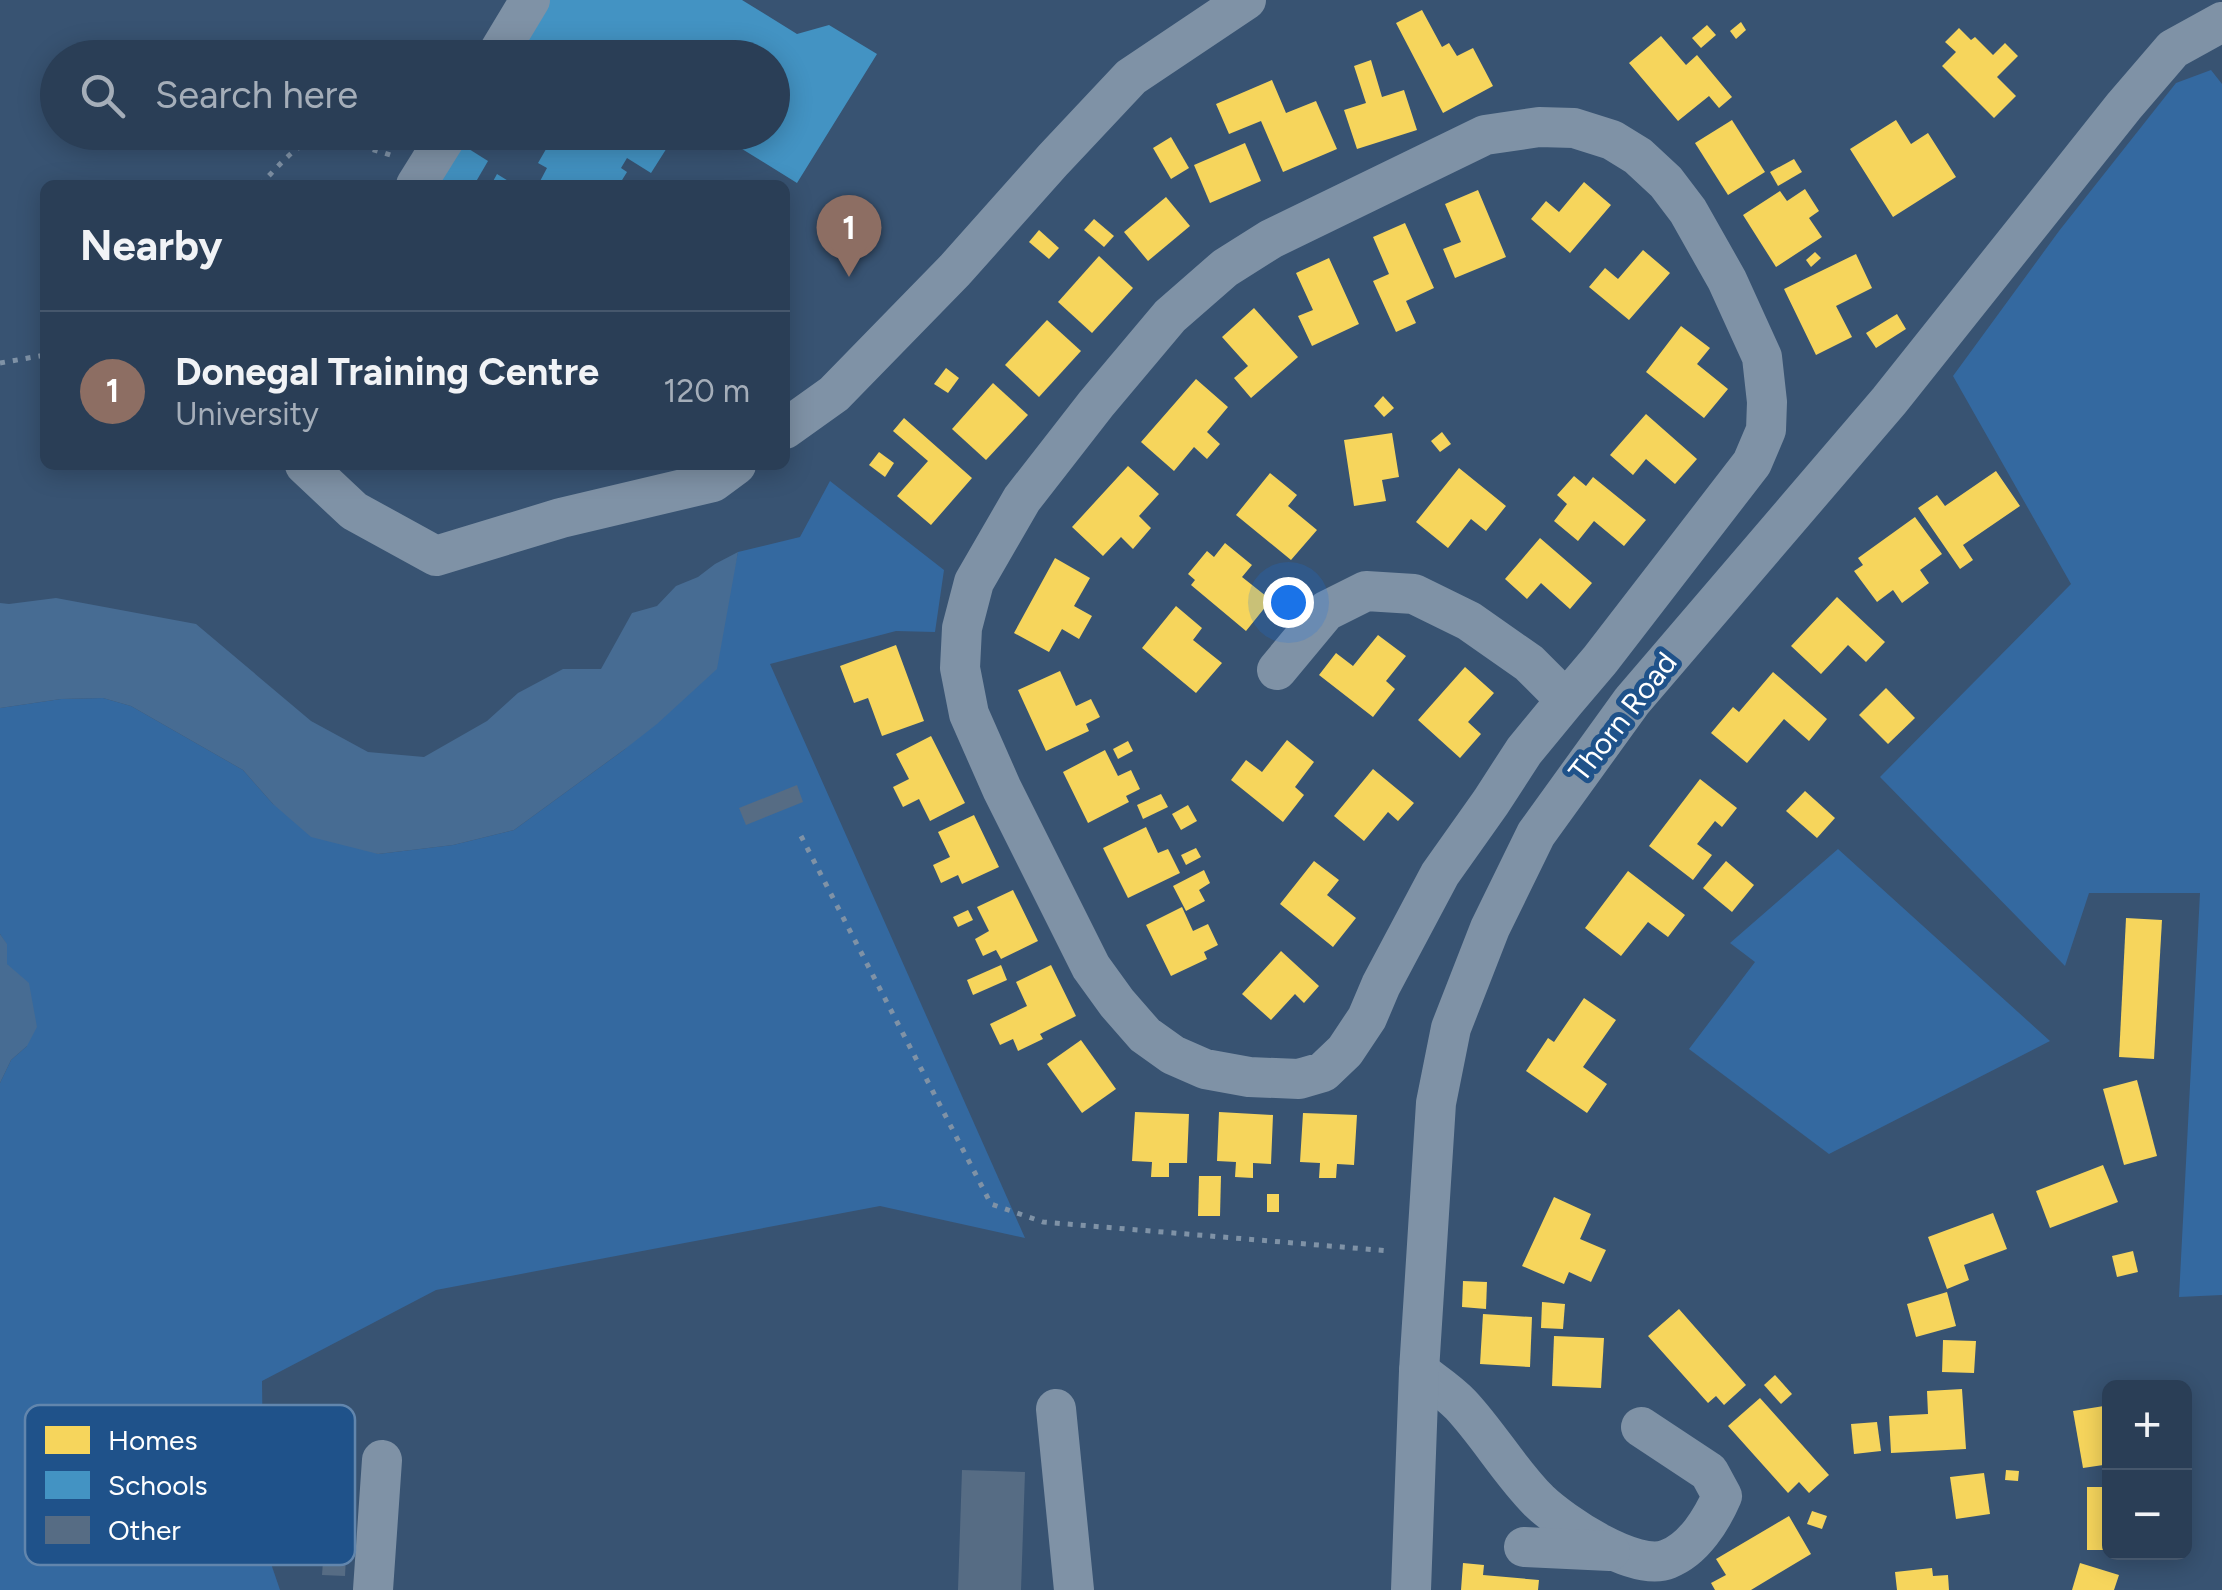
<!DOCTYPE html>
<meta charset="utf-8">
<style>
body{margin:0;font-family:Figtree,sans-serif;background:#364960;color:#f1f3f6}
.controls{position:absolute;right:30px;bottom:30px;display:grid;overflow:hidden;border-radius:15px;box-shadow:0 5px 25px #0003}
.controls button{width:90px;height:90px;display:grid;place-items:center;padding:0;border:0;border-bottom:2px solid #46576c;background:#2a3e56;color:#f1f3f6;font:50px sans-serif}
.you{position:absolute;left:1288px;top:602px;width:35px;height:35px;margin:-25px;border:8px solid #fff;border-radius:50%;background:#1a73e8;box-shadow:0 0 0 15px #1a73e833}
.badge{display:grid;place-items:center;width:65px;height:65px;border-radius:50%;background:#95b2f1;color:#fff;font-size:32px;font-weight:700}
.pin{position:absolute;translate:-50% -82px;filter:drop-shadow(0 2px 5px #0008)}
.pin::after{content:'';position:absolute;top:52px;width:35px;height:30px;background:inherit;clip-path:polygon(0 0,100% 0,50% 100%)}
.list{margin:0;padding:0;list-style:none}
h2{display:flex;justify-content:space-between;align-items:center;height:130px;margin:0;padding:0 40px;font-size:42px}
h2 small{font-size:32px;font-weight:400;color:#a5aeb9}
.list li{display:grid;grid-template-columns:65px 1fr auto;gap:30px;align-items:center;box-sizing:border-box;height:160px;padding:0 40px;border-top:2px solid #46576c}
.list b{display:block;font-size:38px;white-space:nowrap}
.list p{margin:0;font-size:32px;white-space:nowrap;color:#a5aeb9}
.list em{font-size:32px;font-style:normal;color:#a5aeb9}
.icon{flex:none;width:55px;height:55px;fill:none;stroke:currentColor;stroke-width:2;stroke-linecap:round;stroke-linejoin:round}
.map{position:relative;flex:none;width:2222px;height:1590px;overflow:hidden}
.search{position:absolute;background:#2a3e56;box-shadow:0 5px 25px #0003;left:40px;top:40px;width:750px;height:110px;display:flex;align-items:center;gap:25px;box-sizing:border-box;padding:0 35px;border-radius:55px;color:#a5aeb9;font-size:38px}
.panel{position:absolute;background:#2a3e56;box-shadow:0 5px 25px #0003;left:40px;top:180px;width:750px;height:290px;border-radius:15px}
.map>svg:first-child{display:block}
.green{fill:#3469a0}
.water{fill:#476c93}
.homes{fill:#f6d55c}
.schools{fill:#4393c3}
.building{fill:#566c84}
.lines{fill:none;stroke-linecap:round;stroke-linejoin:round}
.path{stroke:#7f92a6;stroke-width:5;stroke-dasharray:5 8;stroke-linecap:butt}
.minor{stroke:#7f92a6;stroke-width:40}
.labels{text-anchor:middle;stroke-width:10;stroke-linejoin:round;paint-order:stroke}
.street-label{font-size:30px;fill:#fff;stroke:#1f528a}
.key{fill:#1f528a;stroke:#6286ad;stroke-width:2.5}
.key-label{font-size:28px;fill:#fff}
</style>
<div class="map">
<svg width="2222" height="1590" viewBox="0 0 2222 1590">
<rect width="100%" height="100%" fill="#385372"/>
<!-- green -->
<g class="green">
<polygon points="2211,70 2222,84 2222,1295 2179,1297 2200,893 2089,893 2065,966 1880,777 2071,584 1953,376 2059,231 2176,83"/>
<polygon points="830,481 944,570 935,632 896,631 770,664 1025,1238 880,1206 436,1290 262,1381 264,1543 280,1590 0,1590 0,1083 11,1060 27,1046 7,964 7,945 0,934 0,708 61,699 103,698 131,706 243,770 273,804 378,854 453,845 514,830 625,749 732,578 738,552 800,537"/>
<polygon points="1838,849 2050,1041 1829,1154 1689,1049 1755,962 1730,943"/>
</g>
<!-- water -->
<g class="water">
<polygon points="738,552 717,669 657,724 625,749 514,830 453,845 378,854 311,837 273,804 243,770 131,706 103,698 61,699 0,708 0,603 9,604 56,598 196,624 311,721 368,752 424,757 487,721 518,693 563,669 601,669 632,613 657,606 676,586 698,577 715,564"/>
<polygon points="0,934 7,944 7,964 29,983 37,1027 27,1046 11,1060 0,1083"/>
</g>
<!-- homes -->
<g class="homes">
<polygon points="1422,10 1442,47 1449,43 1457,56 1473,48 1493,86 1443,113 1396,23"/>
<polygon points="1741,22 1746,30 1736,39 1730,31"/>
<polygon points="1707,25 1716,35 1701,48 1692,38"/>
<polygon points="1959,28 1971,40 1975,37 1993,55 2005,43 2018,56 1997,77 2016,96 1994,118 1942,66 1956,52 1945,42"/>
<polygon points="1661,36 1686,65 1697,55 1732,97 1719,108 1709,96 1678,121 1629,63"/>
<polygon points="1371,60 1382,97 1404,90 1417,130 1357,149 1344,110 1366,103 1354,66"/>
<polygon points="1272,80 1286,113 1316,101 1337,149 1283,172 1261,121 1229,134 1216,104"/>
<polygon points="1732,120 1765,172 1728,195 1695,143"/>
<polygon points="1896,120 1911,144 1928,133 1956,177 1893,217 1850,149"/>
<polygon points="1171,137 1189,168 1171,179 1153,148"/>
<polygon points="1245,143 1261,181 1210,203 1194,165"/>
<polygon points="1794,159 1802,172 1778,186 1770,172"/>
<polygon points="1584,182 1611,205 1570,253 1531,219 1546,201 1559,212"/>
<polygon points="1805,189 1819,211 1809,218 1822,237 1776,267 1743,215 1780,191 1787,201"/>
<polygon points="1478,190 1506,257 1455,278 1443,249 1461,242 1445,204"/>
<polygon points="1166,197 1190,226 1148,261 1124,232"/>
<polygon points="1094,219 1114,236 1104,247 1084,230"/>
<polygon points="1405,223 1434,288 1406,301 1416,323 1396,332 1373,281 1389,274 1373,237"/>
<polygon points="1039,230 1059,248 1049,259 1029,242"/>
<polygon points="1643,250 1670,273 1629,320 1589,287 1605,268 1618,279"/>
<polygon points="1815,252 1821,258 1811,267 1806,260"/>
<polygon points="1856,254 1872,288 1836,306 1852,337 1816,355 1784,289"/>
<polygon points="1099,256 1133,288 1092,333 1058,302"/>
<polygon points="1329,258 1359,324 1312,346 1298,316 1313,310 1296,273"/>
<polygon points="1254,308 1298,357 1251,398 1234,378 1248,366 1222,337"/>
<polygon points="1897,314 1906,329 1876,348 1866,333"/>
<polygon points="1047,320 1081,351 1039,397 1005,365"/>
<polygon points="1681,326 1710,348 1697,364 1728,389 1704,418 1646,372"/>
<polygon points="946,368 959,378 948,393 934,384"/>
<polygon points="1196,379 1228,407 1207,432 1220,444 1207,459 1194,447 1174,471 1141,442"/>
<polygon points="993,383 1028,415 986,460 952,429"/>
<polygon points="1383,396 1394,408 1384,417 1374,406"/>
<polygon points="1646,414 1697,459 1675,484 1646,459 1633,475 1610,455"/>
<polygon points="904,418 972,478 931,525 897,496 928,461 893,431"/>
<polygon points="1442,432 1451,444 1440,452 1431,441"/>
<polygon points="1392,433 1399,477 1382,480 1386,501 1354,506 1344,440"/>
<polygon points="879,452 894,463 885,477 869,465"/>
<polygon points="1128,466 1159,494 1139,516 1151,528 1133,549 1121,537 1103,556 1072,527"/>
<polygon points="1459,468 1506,506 1486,531 1471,519 1448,548 1416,522"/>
<polygon points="1996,471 2020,506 1963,545 1973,560 1960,569 1918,508 1937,495 1945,506"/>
<polygon points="1270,473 1297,495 1288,506 1317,530 1291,560 1236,515"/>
<polygon points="1574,476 1586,486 1593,477 1646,520 1624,546 1594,521 1578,541 1554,521 1567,504 1557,495"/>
<polygon points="1915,517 1942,554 1920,570 1929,583 1902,603 1893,590 1877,602 1854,571 1863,565 1858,558"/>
<polygon points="1540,538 1592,583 1570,609 1541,583 1527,599 1505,579"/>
<polygon points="1225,543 1252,565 1242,577 1271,600 1246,631 1191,585 1195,580 1188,574 1207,551 1214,557"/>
<polygon points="1055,558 1090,578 1074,606 1092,616 1079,639 1062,629 1049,652 1014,633"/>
<polygon points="1837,597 1885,642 1866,662 1848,645 1821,674 1791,646"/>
<polygon points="1176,606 1202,628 1193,640 1222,663 1196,693 1142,648"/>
<polygon points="1378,635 1406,656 1386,681 1395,689 1373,717 1319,675 1336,653 1353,666"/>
<polygon points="896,645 924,721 882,736 868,698 854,703 840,666"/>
<polygon points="1465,667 1494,693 1468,722 1481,734 1460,758 1418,720"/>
<polygon points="1060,671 1076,706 1091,699 1100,717 1086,724 1089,731 1046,751 1018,690"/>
<polygon points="1773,672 1827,719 1809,741 1784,719 1747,763 1711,733 1733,707 1739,712"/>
<polygon points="1886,688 1915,718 1888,744 1859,715"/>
<polygon points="931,736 965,803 930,821 919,799 903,807 893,787 909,779 896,754"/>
<polygon points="1287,740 1314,762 1295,787 1304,795 1283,822 1231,780 1246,760 1262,772"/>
<polygon points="1128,741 1133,751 1118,759 1113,749"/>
<polygon points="1105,750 1118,776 1131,770 1140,789 1126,796 1129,802 1088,823 1063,772"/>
<polygon points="1373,769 1414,803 1398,821 1388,812 1364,841 1334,816"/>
<polygon points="1700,779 1737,808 1722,827 1715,821 1697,844 1712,855 1693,880 1649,846"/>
<polygon points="1805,791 1835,818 1817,838 1786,811"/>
<polygon points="1161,794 1168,807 1143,819 1137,805"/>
<polygon points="1188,805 1197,821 1181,830 1172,814"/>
<polygon points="974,815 999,867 962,884 958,875 941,883 933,865 950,857 938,832"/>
<polygon points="1146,827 1158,853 1168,849 1180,873 1128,898 1103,848"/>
<polygon points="1196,848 1201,857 1186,865 1181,855"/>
<polygon points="1314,861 1339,880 1327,895 1356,918 1333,947 1280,904"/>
<polygon points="1726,861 1754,885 1732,912 1703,888"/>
<polygon points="1204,870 1210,883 1199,890 1205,901 1186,911 1173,886"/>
<polygon points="1628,871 1685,915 1668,937 1648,922 1621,956 1585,928"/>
<polygon points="1013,890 1038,941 1001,959 996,950 983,956 975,939 989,931 977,907"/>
<polygon points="1182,907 1193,931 1208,924 1218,945 1204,952 1207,959 1171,976 1146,925"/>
<polygon points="968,910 973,920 958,927 953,917"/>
<polygon points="2126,918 2162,920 2154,1059 2119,1057"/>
<polygon points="1281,951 1319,986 1304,1003 1295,994 1271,1020 1242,994"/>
<polygon points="1001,965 1007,980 973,995 967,980"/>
<polygon points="1051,965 1076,1016 1040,1034 1043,1039 1018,1051 1013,1039 1000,1045 990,1024 1027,1006 1016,982"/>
<polygon points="1584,998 1616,1020 1583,1067 1607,1084 1587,1113 1526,1071 1548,1038 1554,1042"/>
<polygon points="1081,1040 1116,1089 1082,1113 1047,1064"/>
<polygon points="2137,1080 2157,1156 2124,1165 2103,1089"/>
<polygon points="1135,1112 1189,1114 1187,1163 1169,1163 1169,1177 1151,1177 1152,1162 1132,1161"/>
<polygon points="1219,1112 1273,1115 1271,1164 1253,1163 1253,1178 1235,1177 1236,1162 1217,1161"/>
<polygon points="1303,1113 1357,1115 1354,1165 1337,1164 1336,1178 1319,1178 1320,1163 1300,1162"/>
<polygon points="2103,1165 2118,1202 2050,1228 2036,1191"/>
<polygon points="1199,1176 1221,1176 1220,1216 1198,1216"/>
<rect x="1267" y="1194" width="12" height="18"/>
<polygon points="1554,1197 1591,1214 1580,1239 1606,1250 1591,1282 1569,1272 1564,1284 1522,1266"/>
<polygon points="1993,1213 2007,1249 1964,1265 1969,1280 1947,1289 1928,1237"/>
<polygon points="2133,1251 2138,1272 2117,1277 2112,1256"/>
<polygon points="1463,1281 1487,1282 1486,1309 1462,1307"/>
<polygon points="1947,1292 1956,1326 1916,1337 1907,1304"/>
<polygon points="1542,1302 1565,1304 1563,1329 1541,1328"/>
<polygon points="1679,1309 1746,1385 1724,1405 1716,1396 1708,1403 1648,1336"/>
<polygon points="1483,1314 1532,1317 1530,1367 1480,1364"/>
<polygon points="1554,1336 1604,1338 1601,1388 1552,1386"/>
<polygon points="1943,1340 1976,1341 1974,1373 1942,1372"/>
<polygon points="1775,1375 1792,1394 1781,1404 1764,1385"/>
<polygon points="1962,1389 1966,1449 1891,1453 1889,1416 1928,1414 1927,1391"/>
<polygon points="1760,1398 1829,1475 1809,1493 1799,1482 1788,1493 1728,1426"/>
<polygon points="2110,1405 2110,1464 2083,1468 2073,1411"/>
<polygon points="1877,1422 1881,1451 1854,1454 1851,1424"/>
<polygon points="2006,1470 2019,1471 2018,1481 2005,1480"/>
<polygon points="1984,1473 1990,1514 1956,1519 1950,1477"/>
<rect x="2087" y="1487" width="23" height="63"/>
<polygon points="1812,1511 1827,1516 1822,1529 1807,1524"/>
<polygon points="1789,1516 1811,1554 1751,1590 1715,1590 1711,1583 1726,1575 1716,1559"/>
<polygon points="1463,1563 1484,1565 1483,1575 1539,1580 1538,1590 1461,1590"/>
<polygon points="2080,1563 2119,1575 2114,1590 2072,1590"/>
<polygon points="1932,1568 1933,1576 1948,1575 1949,1590 1897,1590 1895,1572"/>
</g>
<!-- schools -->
<g class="schools">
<polygon points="550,0 742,0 797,34 829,25 877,54 797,183 721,136 723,132 772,132 772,58 515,58"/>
<polygon points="556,132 677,132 651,173 627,158 621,168 627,172 619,185 538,185 547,168 538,163"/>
<polygon points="453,139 488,161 474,185 425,185"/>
<polygon points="497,174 515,185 491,185"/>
</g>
<!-- building -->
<g class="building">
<polygon points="797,785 803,802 746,825 739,808"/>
<polygon points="962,1470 1025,1472 1021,1590 958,1590"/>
<polygon points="326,1517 348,1518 345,1576 322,1575"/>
</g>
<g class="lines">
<!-- path -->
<g class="path">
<path d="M260,185C273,172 286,156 301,146C323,133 373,149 396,157"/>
<polyline points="0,363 45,355"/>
<polyline points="801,836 991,1204 1043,1222 1390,1251"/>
</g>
<!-- minor -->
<g class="minor">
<polyline points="495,58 530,0"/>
<polyline points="416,185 449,132"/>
<polyline points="785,429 834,394 955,270 1053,160 1131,77 1246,0"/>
<polyline points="305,465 354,511 436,556 561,518 713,482 736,465"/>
<polyline points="1277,670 1326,611 1366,591 1414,594 1469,621 1529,663 1566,700 1600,660 1752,463 1766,430 1767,402 1762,357 1727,280 1688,211 1666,182 1638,156 1612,140 1574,128 1539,127 1485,135 1271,239 1225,268 1170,316 1096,404 1022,499 974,582 962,628 960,668 969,714 1002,789 1091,967 1117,1003 1145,1035 1173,1055 1205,1069 1249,1077 1299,1079 1323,1072 1345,1051 1367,1018 1381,985 1440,874 1491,802 1524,751 1566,700"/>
<path d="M1419,1371C1433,1382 1449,1392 1461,1405C1489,1435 1510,1472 1539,1501C1562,1523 1635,1573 1668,1559C1694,1549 1712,1519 1722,1496L1709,1472L1641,1427"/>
<polyline points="1056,1409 1074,1590"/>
<polyline points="1524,1547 1610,1551"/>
<polyline points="373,1590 382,1460"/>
<polyline points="1411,1590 1419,1371 1436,1103 1451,1028 1490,928 1536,834 1632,701 1889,401 2124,106 2173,49 2222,22"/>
</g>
</g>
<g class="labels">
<!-- street labels -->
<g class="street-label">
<text transform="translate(1623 717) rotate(-52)" y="10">Thorn Road</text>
</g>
</g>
<!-- legend -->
<rect x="25" y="1405" width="330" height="160" rx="15" class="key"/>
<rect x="45" y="1426" width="45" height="28" fill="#f6d55c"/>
<rect x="45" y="1471" width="45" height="28" fill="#4393c3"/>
<rect x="45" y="1516" width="45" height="28" fill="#566c84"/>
<g class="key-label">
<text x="108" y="1450">Homes</text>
<text x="108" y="1495">Schools</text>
<text x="108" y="1540">Other</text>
</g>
</svg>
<div class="controls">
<button>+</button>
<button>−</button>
</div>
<div class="you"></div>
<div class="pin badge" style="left:849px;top:277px;background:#8d6e63">1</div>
<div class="search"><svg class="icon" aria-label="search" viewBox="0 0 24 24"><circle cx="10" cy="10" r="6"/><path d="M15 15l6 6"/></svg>Search here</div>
<section class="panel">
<h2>Nearby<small></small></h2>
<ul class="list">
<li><span class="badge" style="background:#8d6e63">1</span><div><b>Donegal Training Centre</b><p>University</p></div><em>120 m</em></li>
</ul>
</section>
</div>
